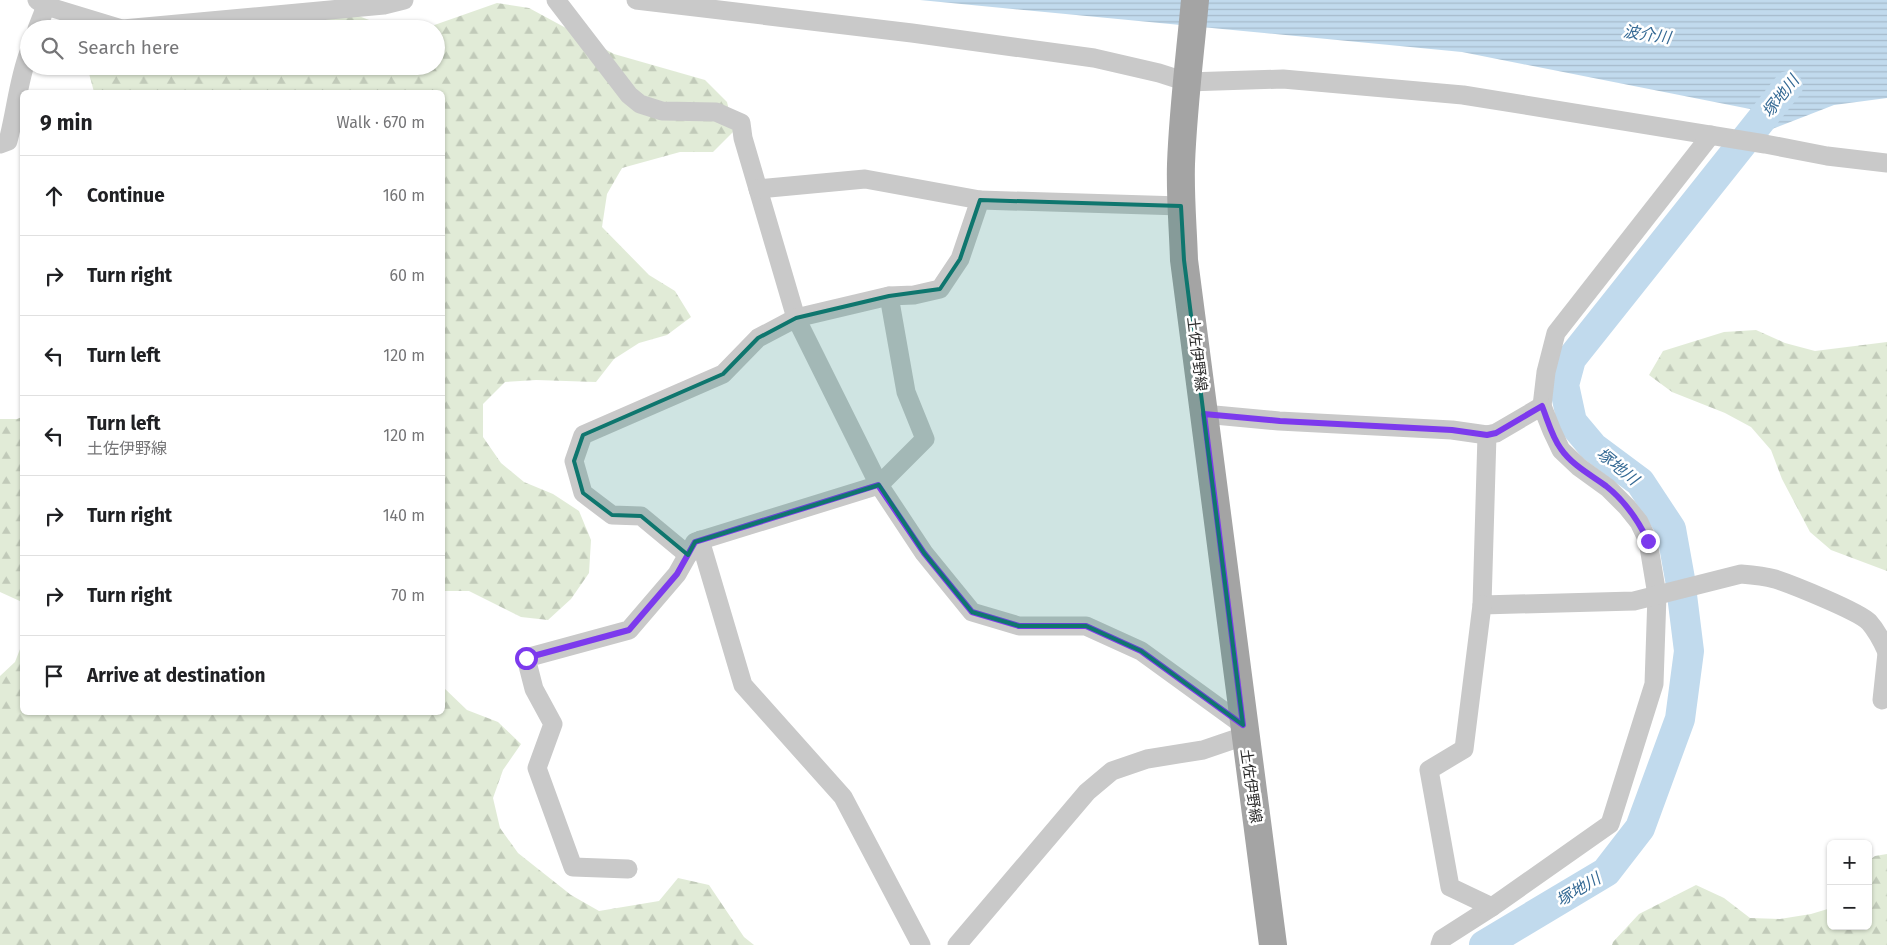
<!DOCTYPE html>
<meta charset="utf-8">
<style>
body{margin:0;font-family:"Fira Sans","Noto Sans JP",sans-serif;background:#f2f2f2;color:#202124}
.controls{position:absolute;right:15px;bottom:15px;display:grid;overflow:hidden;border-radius:8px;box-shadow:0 1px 4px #0004}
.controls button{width:45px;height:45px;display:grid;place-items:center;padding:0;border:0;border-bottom:1px solid #e0e0e0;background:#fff;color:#202124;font:25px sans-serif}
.stop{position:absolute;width:15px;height:15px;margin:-11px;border:4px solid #7c3aed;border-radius:50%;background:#fff}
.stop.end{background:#7c3aed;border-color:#fff;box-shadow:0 1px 5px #0008}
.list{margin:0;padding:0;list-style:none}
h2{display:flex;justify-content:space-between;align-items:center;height:65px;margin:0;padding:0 20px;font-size:21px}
h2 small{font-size:16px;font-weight:400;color:#757577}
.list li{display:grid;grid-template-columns:32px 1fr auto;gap:15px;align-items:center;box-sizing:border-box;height:80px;padding:0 20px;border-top:1px solid #e0e0e0}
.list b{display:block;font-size:19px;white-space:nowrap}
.list p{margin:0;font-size:16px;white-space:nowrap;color:#757577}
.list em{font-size:16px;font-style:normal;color:#757577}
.icon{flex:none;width:28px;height:28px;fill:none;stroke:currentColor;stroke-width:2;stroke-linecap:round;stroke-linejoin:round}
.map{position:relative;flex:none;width:1887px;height:945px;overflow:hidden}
.search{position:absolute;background:#fff;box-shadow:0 1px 4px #0004;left:20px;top:20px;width:425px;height:55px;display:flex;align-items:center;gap:12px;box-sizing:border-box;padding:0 18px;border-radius:28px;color:#757577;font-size:19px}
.panel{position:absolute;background:#fff;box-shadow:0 1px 4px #0004;left:20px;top:90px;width:425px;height:625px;border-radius:8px}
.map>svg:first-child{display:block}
.forest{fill:url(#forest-firs)}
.water{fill:url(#water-rules)}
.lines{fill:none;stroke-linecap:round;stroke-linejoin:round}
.river{stroke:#c1daed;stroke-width:30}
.minor{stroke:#c9c9c9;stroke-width:19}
.primary{stroke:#a4a4a4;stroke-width:28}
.route{stroke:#7c3aed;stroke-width:6}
.marked{fill:#0f766e;fill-opacity:0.2;stroke:#0f766e;stroke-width:4;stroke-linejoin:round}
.labels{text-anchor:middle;stroke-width:5;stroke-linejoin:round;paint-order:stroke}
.street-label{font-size:15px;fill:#2c2c2c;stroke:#fff}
.water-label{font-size:16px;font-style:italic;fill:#346994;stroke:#fff}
</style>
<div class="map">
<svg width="1887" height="945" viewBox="0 0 1887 945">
<defs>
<pattern id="forest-firs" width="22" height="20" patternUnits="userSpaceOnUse" patternTransform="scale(1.25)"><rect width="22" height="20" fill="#e1ebd7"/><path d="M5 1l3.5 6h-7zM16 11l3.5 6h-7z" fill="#c1cab9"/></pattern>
<pattern id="water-rules" width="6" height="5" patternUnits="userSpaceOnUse" patternTransform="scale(1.25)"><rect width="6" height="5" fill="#c1daed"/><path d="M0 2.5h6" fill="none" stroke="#a6bbcb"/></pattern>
</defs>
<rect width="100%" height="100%" fill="#fff"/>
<!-- forest -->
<g class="forest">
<polygon points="497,3 529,8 614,54 705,80 727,102 734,131 713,152 680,152 622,168 607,194 602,227 649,275 675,291 691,317 667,335 639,343 614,359 596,382 536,380 505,382 483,404 483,437 501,463 524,482 553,494 579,511 591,540 589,573 571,599 548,620 521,617 469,591 443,591 442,92 94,92 87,66 436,66 436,29 423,29"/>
<polygon points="348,12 393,29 117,29"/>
<polygon points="1756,330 1785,343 1815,351 1887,342 1887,571 1831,550 1810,532 1782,479 1771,450 1751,427 1725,413 1672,392 1649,375 1663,351 1724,332"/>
<polygon points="22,417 22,602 0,592 0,419 17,419"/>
<polygon points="22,644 22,712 442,712 443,687 467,710 498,722 521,744 503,770 493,798 500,828 518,853 571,895 599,911 659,901 678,878 709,885 744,937 754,945 0,945 0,676 15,662"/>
<polygon points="1887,854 1887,945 1612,945 1613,942 1639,914 1696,885 1724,898 1750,918 1780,919 1811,914 1831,908 1831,926 1868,926 1868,861 1875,856"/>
</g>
<!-- water -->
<polygon class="water" points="920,0 1887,0 1887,98 1834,105 1772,129 1750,109 1462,52"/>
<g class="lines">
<!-- river -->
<polyline class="river" points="1484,945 1606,872 1640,828 1680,719 1689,651 1680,579 1671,529 1640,482 1593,447 1572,422 1564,385 1571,359 1788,86"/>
<!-- minor -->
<g class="minor">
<polyline points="37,0 46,6 122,29"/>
<polyline points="556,0 629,95 640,104 662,111 716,112 741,123 743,138 796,318 889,296 914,295 940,289 960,259 980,200 1181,206"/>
<polyline points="636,0 912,33 1094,58 1159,73 1187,82 1283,79 1463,95 1765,144 1827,156 1887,163"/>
<polyline points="37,29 46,6"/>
<polyline points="123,29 384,5 404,0"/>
<path d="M0,144L8,141C16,111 18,81 29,52"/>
<polyline points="758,189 865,179 980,200"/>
<polyline points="1542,406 1546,372 1556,333 1711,135"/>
<polyline points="1204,414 1279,421 1452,430 1487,435 1496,433 1542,406 1552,431 1561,450 1579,467 1608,488 1627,507 1639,522 1648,541 1657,595 1654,684 1610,824 1492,907 1442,939 1440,945"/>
<path d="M1487,435L1482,605L1634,601L1741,574C1753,575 1764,576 1775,579C1793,585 1858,611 1869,622C1877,631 1882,641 1887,652"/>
<polyline points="700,540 743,685 843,797 921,945"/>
<polyline points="688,555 641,516 612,515 583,493 574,461 583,435 723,374 758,338 796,318 879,485 924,553 972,612 1019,626 1086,626 1141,651 1243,725"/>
<polyline points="1482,605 1464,749 1429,770 1450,887 1492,907"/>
<polyline points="1882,700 1887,653"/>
<polyline points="628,869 573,867 537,768 553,724 534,689 526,658 629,630 677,574 695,542 879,485 925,439 906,392 889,296"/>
<polyline points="957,945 1087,792 1112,771 1147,759 1203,750 1244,736"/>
</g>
<!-- primary -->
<path class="primary" d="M1195,0C1190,55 1183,109 1181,164C1180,196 1183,228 1184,260L1273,945"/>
</g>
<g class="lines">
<!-- route -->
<path class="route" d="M526,658L629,630L677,574L695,542L878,485L924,553L972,612L1019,626H1086L1141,651L1243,725L1204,414L1280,421L1452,430L1487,435L1496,433L1542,406C1548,421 1552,437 1561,449C1572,465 1591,475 1606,486C1625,501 1638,520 1648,541"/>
</g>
<!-- marked area -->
<path class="marked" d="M980,200L1181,206L1184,260L1243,725L1141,651L1086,626H1019L972,612L924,553L879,485L695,542L688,555L641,516L612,515L583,493L574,461L583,435L723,374L758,338L796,318L889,296L940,289L960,259Z"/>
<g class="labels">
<!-- street labels -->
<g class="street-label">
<text transform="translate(1197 354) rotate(83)" y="5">土佐伊野線</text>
<text transform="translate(1251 786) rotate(82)" y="5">土佐伊野線</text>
</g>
<!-- water labels -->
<g class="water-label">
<text transform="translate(1647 34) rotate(8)" y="6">波介川</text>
<text transform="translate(1780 96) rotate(-52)" y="6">塚地川</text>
<text transform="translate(1618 466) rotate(39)" y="6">塚地川</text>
<text transform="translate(1578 889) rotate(-31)" y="6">塚地川</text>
</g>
</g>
</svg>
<div class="controls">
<button>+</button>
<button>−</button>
</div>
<div class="stop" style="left:526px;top:658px"></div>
<div class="stop end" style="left:1648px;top:541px"></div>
<div class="search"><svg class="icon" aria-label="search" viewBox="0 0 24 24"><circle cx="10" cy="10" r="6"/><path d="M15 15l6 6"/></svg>Search here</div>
<section class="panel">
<h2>9 min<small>Walk · 670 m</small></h2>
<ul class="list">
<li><svg class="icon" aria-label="ahead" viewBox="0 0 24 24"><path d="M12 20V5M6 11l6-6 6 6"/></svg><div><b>Continue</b></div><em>160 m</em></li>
<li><svg class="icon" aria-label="right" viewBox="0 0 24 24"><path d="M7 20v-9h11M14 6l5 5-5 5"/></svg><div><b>Turn right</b></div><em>60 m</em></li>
<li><svg class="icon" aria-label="left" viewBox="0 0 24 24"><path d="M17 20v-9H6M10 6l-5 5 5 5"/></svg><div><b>Turn left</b></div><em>120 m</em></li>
<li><svg class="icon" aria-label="left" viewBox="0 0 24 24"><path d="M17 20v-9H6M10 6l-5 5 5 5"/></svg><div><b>Turn left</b><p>土佐伊野線</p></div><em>120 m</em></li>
<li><svg class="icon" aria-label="right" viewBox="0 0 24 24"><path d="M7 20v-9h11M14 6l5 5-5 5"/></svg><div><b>Turn right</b></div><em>140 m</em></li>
<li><svg class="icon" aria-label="right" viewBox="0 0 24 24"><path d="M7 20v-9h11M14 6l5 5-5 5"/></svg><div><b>Turn right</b></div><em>70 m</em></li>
<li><svg class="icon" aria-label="arrive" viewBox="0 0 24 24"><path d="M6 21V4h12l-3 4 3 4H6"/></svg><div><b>Arrive at destination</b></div></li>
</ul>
</section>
</div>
